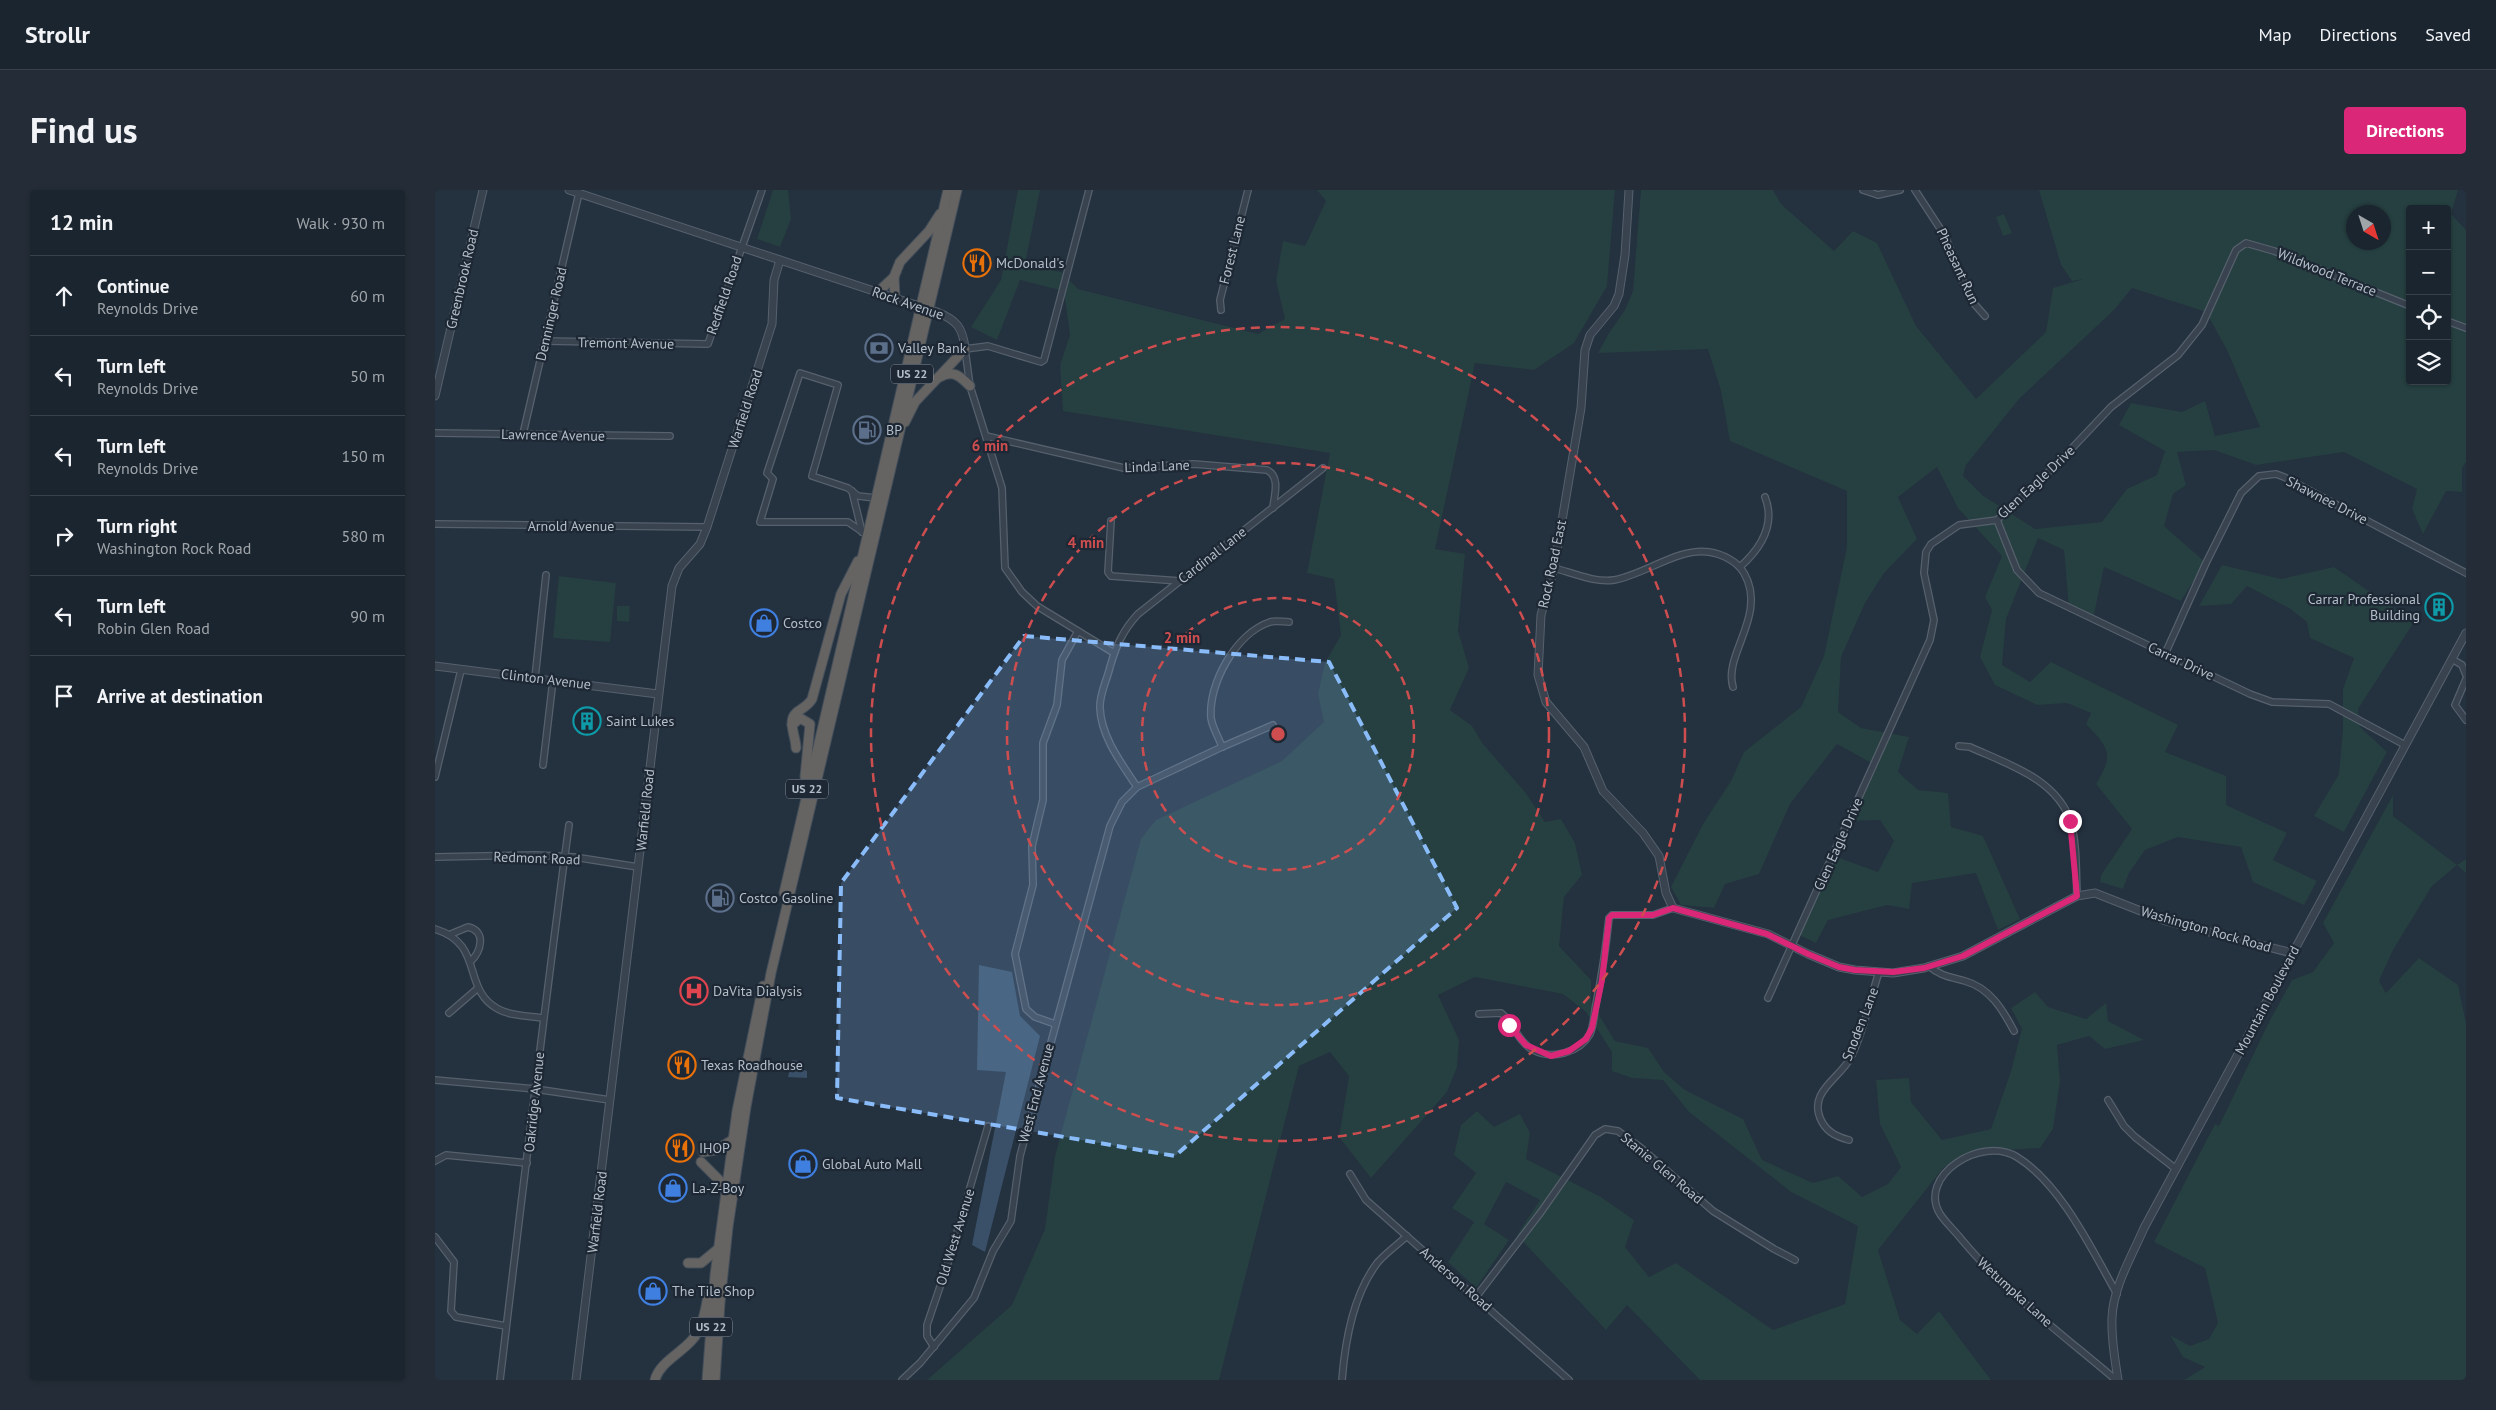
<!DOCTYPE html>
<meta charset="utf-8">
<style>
body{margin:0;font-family:"PT Sans",sans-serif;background:#242d37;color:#f1f3f6}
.controls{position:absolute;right:15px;top:15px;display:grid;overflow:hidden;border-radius:5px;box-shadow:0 1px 4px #0004}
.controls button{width:45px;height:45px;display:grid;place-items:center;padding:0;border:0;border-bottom:1px solid #39424b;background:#1b252f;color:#f1f3f6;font:25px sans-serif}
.compass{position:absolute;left:1911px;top:15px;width:45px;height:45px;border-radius:50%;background:#1b252f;box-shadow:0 1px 4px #0004;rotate:141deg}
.stop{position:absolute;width:15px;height:15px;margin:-11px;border:4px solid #db2777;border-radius:50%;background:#fff}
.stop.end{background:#db2777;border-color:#fff;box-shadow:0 1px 5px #0008}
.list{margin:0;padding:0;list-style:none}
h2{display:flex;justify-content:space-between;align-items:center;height:65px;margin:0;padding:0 20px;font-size:21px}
h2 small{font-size:16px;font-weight:400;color:#a0a5aa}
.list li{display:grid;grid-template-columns:32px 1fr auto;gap:15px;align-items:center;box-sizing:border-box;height:80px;padding:0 20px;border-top:1px solid #39424b}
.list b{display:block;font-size:19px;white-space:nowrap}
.list p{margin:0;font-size:16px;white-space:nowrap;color:#a0a5aa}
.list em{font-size:16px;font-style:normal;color:#a0a5aa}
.icon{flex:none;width:28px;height:28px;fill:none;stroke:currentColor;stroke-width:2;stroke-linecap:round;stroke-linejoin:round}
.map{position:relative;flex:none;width:2031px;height:1190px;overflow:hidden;border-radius:5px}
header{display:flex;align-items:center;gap:30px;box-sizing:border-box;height:70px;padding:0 25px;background:#1b252f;border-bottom:1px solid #39424b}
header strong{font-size:24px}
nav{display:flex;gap:28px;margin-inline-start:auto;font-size:18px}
.intro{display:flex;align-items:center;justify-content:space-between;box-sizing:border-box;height:120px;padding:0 30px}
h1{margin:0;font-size:35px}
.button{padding:12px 22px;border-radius:5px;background:#db2777;color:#fff;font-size:18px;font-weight:700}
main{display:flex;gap:30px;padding:0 30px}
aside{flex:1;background:#1b252f;border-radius:5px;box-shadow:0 1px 4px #0004}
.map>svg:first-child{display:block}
.green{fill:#263f40;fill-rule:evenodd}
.water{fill:#395068}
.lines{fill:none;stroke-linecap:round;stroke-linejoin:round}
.minor-casing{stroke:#56616d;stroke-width:8}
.tertiary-casing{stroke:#56616d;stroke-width:9}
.trunk-casing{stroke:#434e5a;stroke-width:11}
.minor{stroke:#38434f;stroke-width:5.5}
.tertiary{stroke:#38434f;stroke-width:7}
.trunk{stroke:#666462;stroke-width:9}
.route{stroke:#db2777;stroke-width:6}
.marked{fill:#8abcf9;fill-opacity:0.2;stroke:#8abcf9;stroke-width:4;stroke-dasharray:10 6;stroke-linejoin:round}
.ring{fill:none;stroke:#ce4e50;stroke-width:2.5;stroke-dasharray:9 6}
.labels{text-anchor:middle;stroke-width:4.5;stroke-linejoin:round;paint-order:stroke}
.shield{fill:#1d2834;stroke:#87919d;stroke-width:1}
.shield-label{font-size:12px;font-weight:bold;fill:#b4beca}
.street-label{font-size:14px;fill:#b4beca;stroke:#1d2834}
.poi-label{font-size:14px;fill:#b4beca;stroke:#1d2834;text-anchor:start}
.centre{fill:#ce4e50;stroke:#1d2834;stroke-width:2.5}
.ring-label{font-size:15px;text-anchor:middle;font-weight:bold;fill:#ce4e50;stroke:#1d2834;stroke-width:4.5;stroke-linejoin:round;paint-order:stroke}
</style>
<header>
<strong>Strollr</strong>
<nav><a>Map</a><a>Directions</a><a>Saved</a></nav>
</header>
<div class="intro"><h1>Find us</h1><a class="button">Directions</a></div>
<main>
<aside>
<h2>12 min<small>Walk · 930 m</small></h2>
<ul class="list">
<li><svg class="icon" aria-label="ahead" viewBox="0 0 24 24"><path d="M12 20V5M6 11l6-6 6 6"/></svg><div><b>Continue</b><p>Reynolds Drive</p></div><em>60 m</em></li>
<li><svg class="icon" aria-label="left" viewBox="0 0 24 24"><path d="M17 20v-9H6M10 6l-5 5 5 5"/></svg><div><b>Turn left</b><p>Reynolds Drive</p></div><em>50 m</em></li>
<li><svg class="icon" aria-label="left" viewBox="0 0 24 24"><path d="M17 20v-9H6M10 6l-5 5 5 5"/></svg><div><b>Turn left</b><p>Reynolds Drive</p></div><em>150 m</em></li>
<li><svg class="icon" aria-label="right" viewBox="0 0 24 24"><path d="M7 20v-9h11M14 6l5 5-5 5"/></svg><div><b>Turn right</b><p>Washington Rock Road</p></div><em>580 m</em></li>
<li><svg class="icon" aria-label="left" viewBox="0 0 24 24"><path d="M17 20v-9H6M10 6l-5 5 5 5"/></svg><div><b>Turn left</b><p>Robin Glen Road</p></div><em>90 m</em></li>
<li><svg class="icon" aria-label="arrive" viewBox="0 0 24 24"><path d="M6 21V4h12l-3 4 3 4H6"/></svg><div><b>Arrive at destination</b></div></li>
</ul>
</aside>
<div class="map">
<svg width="2031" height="1190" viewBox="0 0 2031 1190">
<rect width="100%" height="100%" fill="#24313f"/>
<!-- green -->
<g class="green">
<polygon points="338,0 353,0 356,29 345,57 322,49"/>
<polygon points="583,0 605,0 590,74 626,82 643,99 823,144 850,129 841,91 848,51 870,56 891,11 882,0 1180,0 1172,96 1139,153 1099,180 1040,173 1000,359 1030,364 1023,441 1034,478 1015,520 1037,536 1048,554 1090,602 1110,632 1126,629 1140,653 1147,685 1129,707 1124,756 1156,790 1156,812 1180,851 1213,858 1229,882 1250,900 1308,929 1327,970 1378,993 1403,986 1427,1007 1453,994 1466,977 1445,934 1441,890 1474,888 1476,912 1507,950 1556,939 1576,881 1587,839 1576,818 1600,802 1613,817 1651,829 1671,813 1673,831 1709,850 1670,859 1654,846 1622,855 1625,891 1618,939 1605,958 1555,961 1509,977 1443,1060 1465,1130 1482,1144 1504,1121 1556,1190 1265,1190 1192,1115 1171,1140 1082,1045 1105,1010 1071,992 1049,1034 1074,1050 1041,1098 1013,1072 1039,1032 1017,1018 1041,983 1019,965 1026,935 1042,921 1059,937 1085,924 1095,943 1091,969 1166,1007 1199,1030 1190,1057 1214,1087 1241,1073 1338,1140 1410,1114 1423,1036 1356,1002 1254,922 1228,890 1197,888 1177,881 1177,862 1151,822 1128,804 1040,787 1003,805 1024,850 1022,877 1012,902 936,988 904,947 914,886 895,862 864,876 784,1190 492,1190 577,1115 610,1039 620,966 706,649 721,630 847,571 889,532 883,504 890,473 906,445 899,389 872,383 895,263 628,221 625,175 635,145 629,101 585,90 562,150 536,137 566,90"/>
<path d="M1206,0H1338L1346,14L1399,61L1418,41L1442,53L1481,136L1541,209L1611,142L1618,98L1648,89L1637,91L1626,75L1604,0H2023L2016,24L2031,40V272L2027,278V302L2011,301L1988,344L1977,319L1982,299L1909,262L1821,275L1779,260L1742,262L1751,295L1738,304L1729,336L1770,372L1746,411L1669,377L1658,429L1634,417L1629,360L1603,348L1571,429L1567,475L1595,492L1616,472L1743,535L1730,562L1791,586V615L1852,643L1838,670L1882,691L1869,715L1818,692L1806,657L1743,647L1710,660L1694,683L1688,699L1665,692L1666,685L1697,639L1661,594C1680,564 1673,557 1651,534L1656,523L1632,513L1602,515L1560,495L1545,467L1557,420L1550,407L1567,366L1523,318L1502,277L1463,307L1482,349L1449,383L1430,413L1406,467L1403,522L1426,538L1474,547L1463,582L1483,600L1513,603L1516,637L1548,646L1585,729L1563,740L1541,683L1477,693L1474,719L1452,715L1393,730L1381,753L1362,744L1399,666L1443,682L1459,651L1445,630L1414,631L1440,575L1402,554L1355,614L1324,684L1290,694L1279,718L1246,715L1236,697L1268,634L1296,591L1309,562L1366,517L1389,466L1412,357V301L1295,251L1286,201L1273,159L1163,163L1174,143L1190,120L1198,101ZM1975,19H2012V191H1975ZM1918,22H1948V52H1918ZM1697,98L1771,122L1792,160L1825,237L1780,246L1770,211L1747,222L1696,213L1684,235L1730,261L1722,285L1692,299L1667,332L1600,339L1547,305L1528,286L1531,275L1584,209L1679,120Z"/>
<polygon points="1569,24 1577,43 1568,46 1561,27"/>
<polygon points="1787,375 1846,389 1899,377 1979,432 1923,519 1925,537 1952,562 1909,642 1879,626 1904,584 1908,539 1908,499 1919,468 1875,448 1872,432 1854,418 1812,396 1796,414 1764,416"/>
<polygon points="124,386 181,393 175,452 118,448"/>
<polygon points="182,416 195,416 194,432 182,431"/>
<polygon points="1958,605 1958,626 2022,675 2031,669 2031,683 2022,675 1997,696 1958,760 1944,791 1951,803 1984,768 2023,795 2031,833 2031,1190 1749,1190 1770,1177 1748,1167 1735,1145 1755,1156 1774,1149 1783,1133 1770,1078 1719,1052 1780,934 1784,936 1834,832 1857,790 1878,782 1899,753 1888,733"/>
</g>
<!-- water -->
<g class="water">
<polygon points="544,775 577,782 585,826 605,846 550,1062 537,1055 571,882 542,880"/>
<polygon points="357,870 364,871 366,879 372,881 372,888 353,887"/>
</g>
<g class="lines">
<!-- minor casing -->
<g class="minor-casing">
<g id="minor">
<polyline points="654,0 609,170 606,172 553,156 530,159 535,196 567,298 570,378 587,402 602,416 679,463"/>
<polyline points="1428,0 1443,5 1465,0"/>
<polyline points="1480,0 1510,46 1535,109 1550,126"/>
<polyline points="786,120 785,110 813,0"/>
<polyline points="2012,131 2031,138"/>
<polyline points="110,151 273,154 327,0"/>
<polyline points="0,243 235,246"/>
<polyline points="88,244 144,3"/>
<path d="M551,246L689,278L759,274L832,280C846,287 839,306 838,318"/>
<polyline points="417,301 427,342"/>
<polyline points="1562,330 1582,380 1604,403 1815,504 1837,512 1894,514 1970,555"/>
<polyline points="676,331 673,382 676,386 745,391"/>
<polyline points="0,334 272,337"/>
<polyline points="432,345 413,332 325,332 338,289 332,283 365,183 403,195 377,286 413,298 423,306 441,308"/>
<path d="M1305,377C1325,359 1341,335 1330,307"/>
<path d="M1119,378C1138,383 1160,393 1179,390C1209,385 1244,357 1274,362C1287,364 1302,371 1309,383C1333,425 1288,464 1298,497"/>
<polyline points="1730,464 1771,373 1806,303 1824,286 1841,284 1849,287 2031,383"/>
<polyline points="2017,469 2027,475 2031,485"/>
<polyline points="100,488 111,385"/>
<polyline points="2031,489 2020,515 2031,530"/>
<path d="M1524,556L1535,557C1572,574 1623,589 1636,633C1642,655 1641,682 1642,706"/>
<path d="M787,557C784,548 777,537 776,528C773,494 801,443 835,432C840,430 848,432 854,432"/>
<polyline points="108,575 118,490"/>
<polyline points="0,587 26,480"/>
<path d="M702,597C687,574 666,547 665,518C664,505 672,490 675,477C681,456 688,440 703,424L888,278"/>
<polyline points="0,667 101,665 139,667 203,677"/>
<path d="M0,739C50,754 26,799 63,819C75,826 94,826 108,828"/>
<path d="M16,744L33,737C52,741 46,762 35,772"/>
<path d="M1494,776C1505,786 1516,787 1530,791C1555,798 1568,820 1579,841"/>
<polyline points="1333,808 1495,450 1499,430 1489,383 1491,362 1496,354 1524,335 1562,330 1623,273 1676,217 1743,165 1767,135 1801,60 1811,53 1839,61 1975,116"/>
<polyline points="14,823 43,798"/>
<path d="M1044,824L1066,823C1079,833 1082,851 1098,860C1117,870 1144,863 1155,844C1159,835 1159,824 1161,814C1167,785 1171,757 1174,728L1177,725H1218L1238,718"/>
<polyline points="620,834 600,827 591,819 580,764 598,695 597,656 608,610 608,553 622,515 627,470 643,441"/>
<polyline points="0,890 100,899 175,910"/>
<polyline points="1673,910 1689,936 1700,947 1741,979"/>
<path d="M1414,950C1403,947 1393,943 1387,932C1371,902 1405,889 1416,867C1429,841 1435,809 1444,782"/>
<polyline points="0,971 11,965 92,973"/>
<polyline points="915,984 931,1010 1134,1190"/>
<polyline points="0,1047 19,1072 16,1121 21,1127 71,1136"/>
<polyline points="1041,1107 1106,1022 1160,945 1170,939 1183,941 1206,958 1278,1021 1339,1059 1360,1070"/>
<polyline points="499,1157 492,1146 492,1135 513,1073 553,936"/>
<path d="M65,1190C87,1005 109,820 134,635"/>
<polyline points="467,1190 485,1173 539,1108 558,1061 576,1031 585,966 675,636 687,612 702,597 787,557 838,535"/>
<path d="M907,1190C910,1151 918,1104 943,1072C951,1063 962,1055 972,1046"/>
<path d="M1681,1190C1628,1145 1571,1103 1527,1050C1520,1041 1511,1033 1505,1024C1482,986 1546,945 1582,967C1626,994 1657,1060 1682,1104"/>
</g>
</g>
<!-- tertiary casing -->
<g class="tertiary-casing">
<g id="tertiary">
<path d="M134,0L502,122C521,130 528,137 530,159"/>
<polyline points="1194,0 1190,65 1184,104 1179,116 1155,145 1150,160 1146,218 1119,378 1106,425 1103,485 1111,512 1149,557 1168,601 1208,643 1224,666 1231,703 1238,718 1333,744 1373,764 1404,777 1420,780 1458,783 1489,778 1528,766 1642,706 1660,703 1731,731 1857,763"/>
<polyline points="0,206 48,0"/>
<polyline points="0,476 223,504"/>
<polyline points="141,1190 237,396 244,378 265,354 272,337 337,134 339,90 345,70"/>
<path d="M1683,1190C1680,1170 1676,1149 1677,1128C1678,1097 1697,1066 1709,1038L2031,443"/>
</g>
</g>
<!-- trunk casing -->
<g class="trunk-casing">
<g id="trunk">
<polyline points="459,87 460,108"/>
<polyline points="443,102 459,87 465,72 494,41 505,24"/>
<path d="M505,187C518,179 526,187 535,196"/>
<polyline points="470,232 480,212 530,159"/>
<polyline points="357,535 365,528 375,534 370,587"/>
<path d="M361,558C361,547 352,531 361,523C367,518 373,516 377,509L406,404L423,371"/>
<polyline points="349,703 513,0"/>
<polyline points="268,962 281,960 299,949"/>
<polyline points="266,972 284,990 291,1002"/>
<polyline points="253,1073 266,1073 283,1059"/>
<path d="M220,1190C224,1173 246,1163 257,1150C269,1137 270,1119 274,1102"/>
<polyline points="272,1190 280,1085 302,921 328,796"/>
<polyline points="280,1190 285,1113 293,1037 311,917 336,783 522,0"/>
</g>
</g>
<!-- minor -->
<use href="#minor" class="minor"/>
<!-- tertiary -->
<use href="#tertiary" class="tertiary"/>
<!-- trunk -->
<use href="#trunk" class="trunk"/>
</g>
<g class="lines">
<!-- route -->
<polyline class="route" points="1074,835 1091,855 1116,866 1134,861 1151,849 1157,838 1167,790 1174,728 1177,725 1218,725 1238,718 1332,744 1373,764 1404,777 1420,780 1458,782 1489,778 1528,766 1642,706 1635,631"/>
</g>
<!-- marked area -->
<path class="marked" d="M589,446L894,472L1022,718L740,966L402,908L406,693Z"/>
<!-- distance rings -->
<g class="ring">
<circle cx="843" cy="544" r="136"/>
<circle cx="843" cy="544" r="271"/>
<circle cx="843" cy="544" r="407"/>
</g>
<!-- icons -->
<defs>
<g id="restaurant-ring" transform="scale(1.4375)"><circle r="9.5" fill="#1d2834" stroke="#e8710a" stroke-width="1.5"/><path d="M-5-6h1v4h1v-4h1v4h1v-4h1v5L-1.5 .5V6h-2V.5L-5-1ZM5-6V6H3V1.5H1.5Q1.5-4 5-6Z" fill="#e8710a"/></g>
<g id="bank-ring" transform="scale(1.4375)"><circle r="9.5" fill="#1d2834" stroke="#5c6f8a" stroke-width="1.5"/><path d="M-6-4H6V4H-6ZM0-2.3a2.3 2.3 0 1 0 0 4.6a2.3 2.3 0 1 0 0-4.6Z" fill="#5c6f8a"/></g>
<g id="fuel-ring" transform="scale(1.4375)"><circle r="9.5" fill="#1d2834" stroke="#5c6f8a" stroke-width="1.5"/><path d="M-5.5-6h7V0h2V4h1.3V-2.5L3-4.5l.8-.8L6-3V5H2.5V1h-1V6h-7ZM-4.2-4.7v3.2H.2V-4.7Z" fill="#5c6f8a"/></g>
<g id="building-ring" transform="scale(1.4375)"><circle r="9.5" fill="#1d2834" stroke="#0f9aa8" stroke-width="1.5"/><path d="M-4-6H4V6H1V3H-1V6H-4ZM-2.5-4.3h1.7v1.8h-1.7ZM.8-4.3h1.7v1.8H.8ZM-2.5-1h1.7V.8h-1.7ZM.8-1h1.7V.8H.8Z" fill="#0f9aa8"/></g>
<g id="shop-ring" transform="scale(1.4375)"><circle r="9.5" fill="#1d2834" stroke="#3f7fe0" stroke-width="1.5"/><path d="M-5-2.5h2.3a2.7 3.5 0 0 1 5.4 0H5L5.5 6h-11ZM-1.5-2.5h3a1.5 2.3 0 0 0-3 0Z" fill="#3f7fe0"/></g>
<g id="hospital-ring" transform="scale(1.4375)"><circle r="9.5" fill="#1d2834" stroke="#e0444e" stroke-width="1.5"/><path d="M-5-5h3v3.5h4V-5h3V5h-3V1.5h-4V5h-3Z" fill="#e0444e"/></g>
</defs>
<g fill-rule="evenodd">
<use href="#restaurant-ring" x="542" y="73"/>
<use href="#bank-ring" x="444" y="158"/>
<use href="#fuel-ring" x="432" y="240"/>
<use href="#building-ring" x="2004" y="417"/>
<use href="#shop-ring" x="329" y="433"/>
<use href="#building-ring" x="152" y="531"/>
<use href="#fuel-ring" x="285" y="708"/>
<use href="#hospital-ring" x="259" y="801"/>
<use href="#restaurant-ring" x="247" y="875"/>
<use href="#restaurant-ring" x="245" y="958"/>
<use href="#shop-ring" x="368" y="974"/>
<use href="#shop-ring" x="238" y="998"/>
<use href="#shop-ring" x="218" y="1101"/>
</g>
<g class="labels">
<!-- shield labels -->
<g class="shield">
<rect x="456" y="174.5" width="42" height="19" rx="4"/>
<rect x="351" y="589.5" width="42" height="19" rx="4"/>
<rect x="255" y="1127.5" width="42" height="19" rx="4"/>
</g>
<g class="shield-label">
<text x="477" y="188">US 22</text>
<text x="372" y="603">US 22</text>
<text x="276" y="1141">US 22</text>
</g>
<!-- street labels -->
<g class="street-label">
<text transform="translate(797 60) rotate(-76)" y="5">Forest Lane</text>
<text transform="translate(1523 76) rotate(65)" y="5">Pheasant Run</text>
<text transform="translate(1892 82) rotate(22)" y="5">Wildwood Terrace</text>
<text transform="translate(27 89) rotate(-77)" y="5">Greenbrook Road</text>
<text transform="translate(289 105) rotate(-71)" y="5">Redfield Road</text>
<text transform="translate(473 113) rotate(19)" y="5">Rock Avenue</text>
<text transform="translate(116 124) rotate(-77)" y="5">Denninger Road</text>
<text transform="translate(191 153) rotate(1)" y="5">Tremont Avenue</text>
<text transform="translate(310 219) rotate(-72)" y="5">Warfield Road</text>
<text transform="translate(118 245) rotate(1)" y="5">Lawrence Avenue</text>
<text transform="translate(722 276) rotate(-2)" y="5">Linda Lane</text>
<text transform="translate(1601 292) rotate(-43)" y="5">Glen Eagle Drive</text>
<text transform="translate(1892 310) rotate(27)" y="5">Shawnee Drive</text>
<text x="136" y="341">Arnold Avenue</text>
<text transform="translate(777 365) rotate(-38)" y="5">Cardinal Lane</text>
<text transform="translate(1117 374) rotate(-78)" y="5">Rock Road East</text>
<text transform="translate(1746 471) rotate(25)" y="5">Carrar Drive</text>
<text transform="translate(111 489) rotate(7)" y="5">Clinton Avenue</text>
<text transform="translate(210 620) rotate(-84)" y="5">Warfield Road</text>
<text transform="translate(1403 654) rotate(-66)" y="5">Glen Eagle Drive</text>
<text transform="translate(102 668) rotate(2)" y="5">Redmont Road</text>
<text transform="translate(1771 739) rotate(16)" y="5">Washington Rock Road</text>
<text transform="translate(1832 810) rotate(-62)" y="5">Mountain Boulevard</text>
<text transform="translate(1425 834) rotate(-69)" y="5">Snoden Lane</text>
<text transform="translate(601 903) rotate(-75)" y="5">West End Avenue</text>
<text transform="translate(99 912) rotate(-84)" y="5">Oakridge Avenue</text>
<text transform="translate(1227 978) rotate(40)" y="5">Stanie Glen Road</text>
<text transform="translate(162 1022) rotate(-83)" y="5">Warfield Road</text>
<text transform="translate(520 1047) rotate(-73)" y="5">Old West Avenue</text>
<text transform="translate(1021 1089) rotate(41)" y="5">Anderson Road</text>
<text transform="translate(1580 1102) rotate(42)" y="5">Wetumpka Lane</text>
</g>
<!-- poi labels -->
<g class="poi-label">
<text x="561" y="78">McDonald's</text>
<text x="463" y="163">Valley Bank</text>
<text x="451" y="245">BP</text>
<text x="1985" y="414" text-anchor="end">Carrar Professional<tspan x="1985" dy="16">Building</tspan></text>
<text x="348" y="438">Costco</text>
<text x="171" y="536">Saint Lukes</text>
<text x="304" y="713">Costco Gasoline</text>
<text x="278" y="806">DaVita Dialysis</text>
<text x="266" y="880">Texas Roadhouse</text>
<text x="264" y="963">IHOP</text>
<text x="387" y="979">Global Auto Mall</text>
<text x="257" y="1003">La-Z-Boy</text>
<text x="237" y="1106">The Tile Shop</text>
</g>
</g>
<circle cx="843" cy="544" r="8" class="centre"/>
<g class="ring-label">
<text x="555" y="261">6 min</text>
<text x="651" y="358">4 min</text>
<text x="747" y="453">2 min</text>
</g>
</svg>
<div class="controls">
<button>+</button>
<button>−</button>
<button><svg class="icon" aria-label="locate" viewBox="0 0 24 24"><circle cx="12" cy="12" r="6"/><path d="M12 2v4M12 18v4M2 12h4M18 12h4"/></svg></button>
<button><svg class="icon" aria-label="layers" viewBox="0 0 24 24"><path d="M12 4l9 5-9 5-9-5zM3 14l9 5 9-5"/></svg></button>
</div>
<svg class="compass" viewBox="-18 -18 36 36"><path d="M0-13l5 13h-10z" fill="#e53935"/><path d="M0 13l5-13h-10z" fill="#a0a5aa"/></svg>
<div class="stop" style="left:1074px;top:835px"></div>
<div class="stop end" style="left:1635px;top:631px"></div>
</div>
</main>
